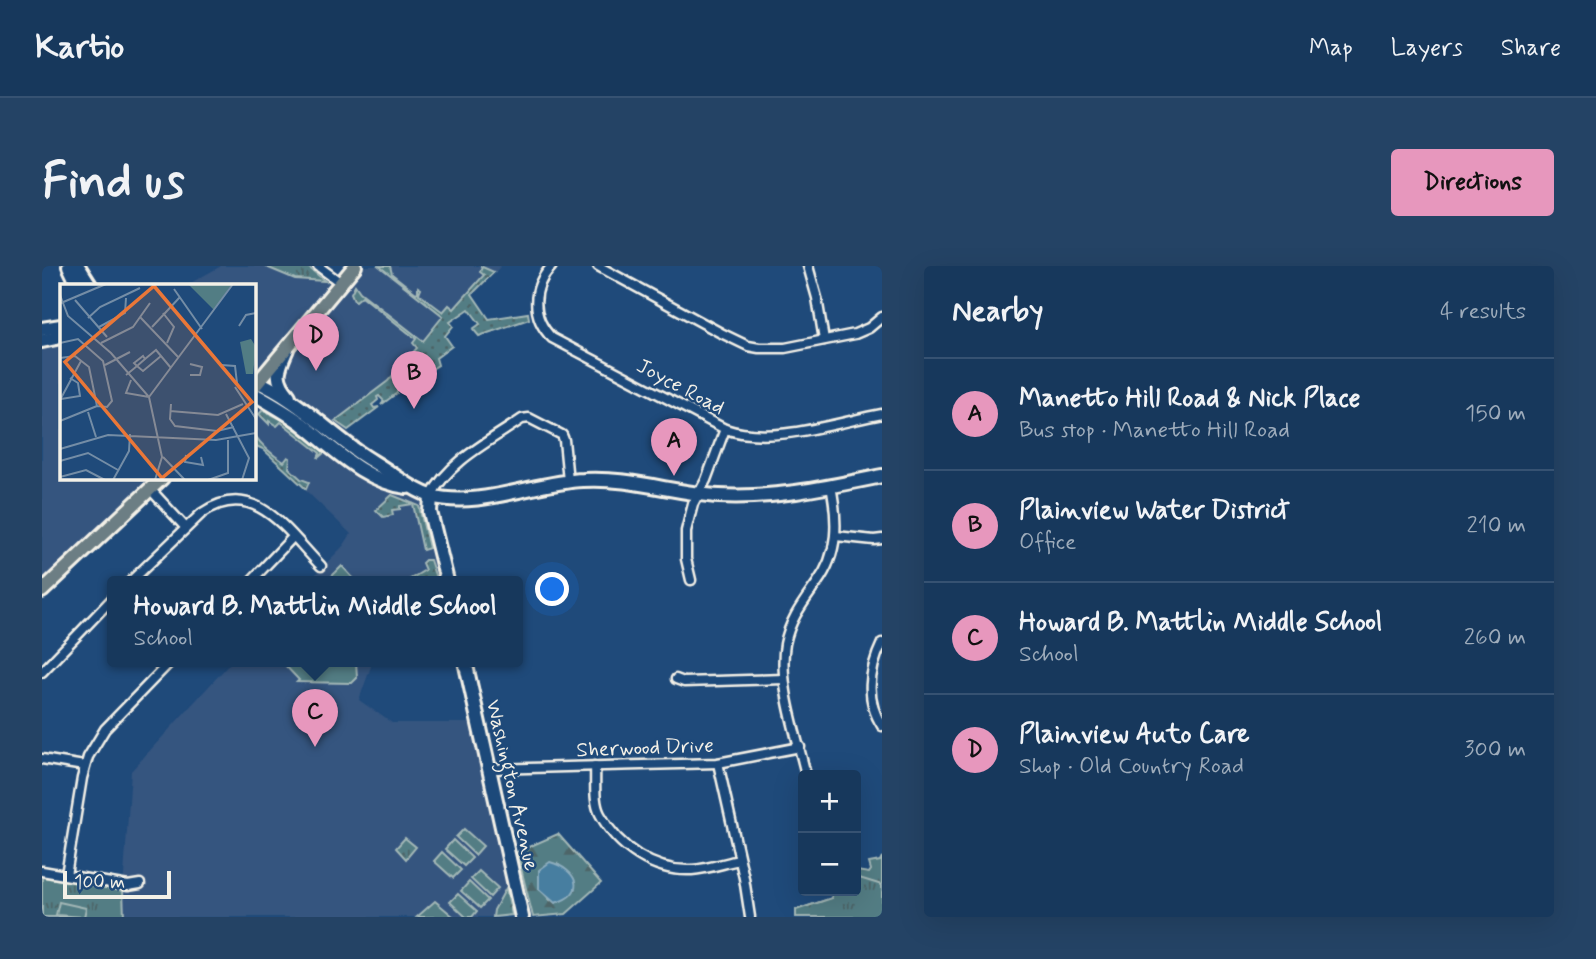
<!DOCTYPE html>
<meta charset="utf-8">
<style>
body{margin:0;font-family:Mynerve,sans-serif;background:#244365;color:#f1f3f6}
.controls{position:absolute;right:21px;bottom:21px;display:grid;overflow:hidden;border-radius:7px;box-shadow:0 7px 28px #0002}
.controls button{width:63px;height:63px;display:grid;place-items:center;padding:0;border:0;border-bottom:2px solid #365272;background:#17385c;color:#f1f3f6;font:35px sans-serif}
.scale{position:absolute;left:21px;bottom:18px;width:108px;box-sizing:border-box;padding-left:7px;border:4px solid #f4f1e8;border-top:0;font-size:19px;line-height:24px;white-space:nowrap;color:#f4f1e8;-webkit-text-stroke:5px #1f4a7a;paint-order:stroke}
.you{position:absolute;left:511px;top:324px;width:24px;height:24px;margin:-18px;border:5px solid #fff;border-radius:50%;background:#1a73e8;box-shadow:0 0 0 10px #1a73e833}
.badge{display:grid;place-items:center;width:46px;height:46px;border-radius:50%;background:#e797bd;color:#111;font-size:23px;font-weight:700}
.pin{position:absolute;translate:-50% -58px;filter:drop-shadow(0 2px 4px #0008)}
.pin::after{content:'';position:absolute;top:37px;width:24px;height:21px;background:inherit;clip-path:polygon(0 0,100% 0,50% 100%)}
.popup{position:absolute;left:65px;top:310px;width:416px;height:91px;box-sizing:border-box;display:grid;place-content:center;border-radius:7px;background:#17385c;filter:drop-shadow(0 2px 5px #0005);font-size:23px;white-space:nowrap;color:#9eacbb}
.popup b{font-size:26px;color:#f1f3f6}
.popup::after{content:'';position:absolute;left:50%;top:100%;margin-left:-14px;border:14px solid transparent;border-top-color:#17385c}
.list{margin:0;padding:0;list-style:none}
h2{display:flex;justify-content:space-between;align-items:center;height:91px;margin:0;padding:0 28px;font-size:30px}
h2 small{font-size:23px;font-weight:400;color:#9eacbb}
.list li{display:grid;grid-template-columns:46px 1fr auto;gap:21px;align-items:center;box-sizing:border-box;height:112px;padding:0 28px;border-top:2px solid #365272}
.list b{display:block;font-size:26px;white-space:nowrap}
.list p{margin:0;font-size:23px;white-space:nowrap;color:#9eacbb}
.list em{font-size:23px;font-style:normal;color:#9eacbb}
.map{position:relative;flex:none;width:840px;height:651px;overflow:hidden;border-radius:7px}
header{display:flex;align-items:center;gap:42px;box-sizing:border-box;height:98px;padding:0 35px;background:#17385c;border-bottom:2px solid #365272}
header strong{font-size:33px}
nav{display:flex;gap:38px;margin-inline-start:auto;font-size:24px}
.intro{display:flex;align-items:center;justify-content:space-between;box-sizing:border-box;height:168px;padding:0 42px}
h1{margin:0;font-size:49px}
.button{padding:18px 32px;border-radius:7px;background:#e797bd;color:#111;font-size:24px;font-weight:700}
main{display:flex;gap:42px;padding:0 42px}
aside{flex:1;background:#17385c;border-radius:7px;box-shadow:0 7px 28px #0002}
.map>svg:first-child{display:block}
.built{fill:#34547f}
.grass{fill:url(#grass-dots);stroke:#a3b7b6;stroke-width:2}
.forest{fill:url(#forest-firs);stroke:#a3b7b6;stroke-width:2;fill-rule:evenodd}
.park{fill:url(#park-tufts);stroke:#a3b7b6;stroke-width:2}
.pitch{fill:#527d84;stroke:#a3b7b6;stroke-width:2}
.water{fill:#467ea0;stroke:#8cacbd;stroke-width:2}
.lines{fill:none;stroke-linecap:round;stroke-linejoin:round}
.minor-casing{stroke:#f4f1e8;stroke-width:13}
.secondary-casing{stroke:#f4f1e8;stroke-width:18}
.primary-casing{stroke:#f4f1e8;stroke-width:18}
.minor{stroke:#1f4a7a;stroke-width:8}
.secondary{stroke:#1f4a7a;stroke-width:12}
.primary{stroke:#6c7e84;stroke-width:12}
.labels{text-anchor:middle;stroke-width:5;stroke-linejoin:round;paint-order:stroke}
.street-label{font-size:21px;fill:#f4f1e8;stroke:#1f4a7a}
.inset-road{fill:none;stroke:#748da6;stroke-width:2}
.view{fill:#ea7738;fill-opacity:0.15;stroke:#ea7738;stroke-width:3.5}
.inset-edge{fill:none;stroke:#f4f1e8;stroke-width:3.5}
</style>
<header>
<strong>Kartio</strong>
<nav><a>Map</a><a>Layers</a><a>Share</a></nav>
</header>
<div class="intro"><h1>Find us</h1><a class="button">Directions</a></div>
<main>
<div class="map">
<svg width="840" height="651" viewBox="0 0 840 651">
<defs>
<pattern id="grass-dots" width="8" height="8" patternUnits="userSpaceOnUse" patternTransform="scale(1.75)"><rect width="8" height="8" fill="#527d84"/><path d="M2 2h.1M6 6h.1" fill="none" stroke="#4e6568" stroke-width="1.8" stroke-linecap="round"/></pattern>
<pattern id="forest-firs" width="22" height="20" patternUnits="userSpaceOnUse" patternTransform="scale(1.75)"><rect width="22" height="20" fill="#527d84"/><path d="M5 1l3.5 6h-7zM16 11l3.5 6h-7z" fill="#4e6568"/></pattern>
<pattern id="park-tufts" width="24" height="20" patternUnits="userSpaceOnUse" patternTransform="scale(1.75)"><rect width="24" height="20" fill="#527d84"/><path d="M3 7l-1-3M5 7V3M7 7l1-3M15 17l-1-3M17 17v-4M19 17l1-3" fill="none" stroke="#4e6568"/></pattern>
</defs>
<rect width="100%" height="100%" fill="#1f4a7a"/>
<filter id="ink" filterUnits="userSpaceOnUse"><feTurbulence type="fractalNoise" baseFrequency=".0143" numOctaves="2"/><feDisplacementMap in="SourceGraphic" scale="14" xChannelSelector="R" yChannelSelector="G"/><feConvolveMatrix kernelMatrix="1 2 1 2 8 2 1 2 1" color-interpolation-filters="sRGB"/></filter>
<g filter="url(#ink)">
<!-- built -->
<g class="built">
<polygon points="179,0 265,0 300,28 322,0 459,0 347,118 297,159 379,222 395,301 368,315 267,315 302,279 309,268 212,175 212,19 145,19"/>
<polygon points="19,74 19,212 106,212 0,318 0,78"/>
<polygon points="190,395 331,395 317,434 350,457 430,457 467,619 450,651 82,651 81,624 89,505"/>
</g>
<!-- grass -->
<g class="grass">
<polygon points="337,0 348,0 350,8 374,27 376,26 376,21 379,23 377,28 401,46 407,39 412,43 442,9 438,6 440,1 438,0 452,6 430,28 447,53 486,47 487,53 437,70 431,63 438,58 427,43 408,56 411,60 403,70 410,80 394,92 396,99 382,108 376,103 355,118 355,127 339,139 342,135 337,130 335,131 336,134 330,139 332,142 337,141 306,164 293,155 346,115 375,82 371,77 374,73 320,30 314,35 312,34 309,27 313,19 318,26 381,75 401,50"/>
<polygon points="221,144 241,154 283,186 276,192 278,187 239,156 235,160 227,155 227,158 217,148"/>
<path d="M212,168C219,179 229,188 242,196L246,191L248,192L247,202L259,213L267,216L264,223L221,183L212,179Z"/>
<polygon points="350,229 377,240 387,282 381,284 371,238 358,240 358,243 350,244 351,249 341,251 334,244"/>
<polygon points="383,294 388,294 395,315 365,315 383,304 380,297"/>
</g>
<!-- forest -->
<g class="forest">
<path d="M516,568L559,617L524,648L491,651L475,586ZM516,598L520,603L508,634L498,623Z"/>
<polygon points="840,591 840,651 754,651 754,644 790,632 789,625 814,625 814,605 827,607 829,604 827,597 838,595"/>
<polygon points="464,622 470,649 451,651 452,644"/>
</g>
<!-- park -->
<g class="park">
<polygon points="222,0 265,0 283,15 253,13"/>
<polygon points="363,572 374,581 364,593 354,582"/>
<polygon points="0,611 81,624 82,651 0,651"/>
<polygon points="814,611 840,619 840,651 754,651 754,644 790,632 789,625 814,625"/>
</g>
<!-- pitch -->
<g class="pitch">
<polygon points="300,300 314,315 285,315"/>
<polygon points="239,395 276,395 266,406 278,395 314,395 315,412 310,417 255,416 257,414"/>
<polygon points="422,563 441,580 433,589 414,571"/>
<polygon points="411,574 430,592 422,600 403,583"/>
<polygon points="400,586 419,604 411,612 392,595"/>
<polygon points="437,605 456,622 448,631 429,613"/>
<polygon points="427,616 446,634 438,642 419,625"/>
<polygon points="416,628 435,645 430,651 424,651 408,636"/>
<polygon points="393,635 412,651 375,651"/>
<polygon points="17,636 44,642 42,651 14,649"/>
</g>
<!-- water -->
<path class="water" d="M508,596C534,603 547,627 513,637L497,623V604Z"/>
<g class="lines">
<!-- minor casing -->
<g class="minor-casing">
<g id="minor">
<polyline points="276,0 299,17"/>
<path d="M510,0C489,22 489,51 510,72L683,163C730,179 792,157 840,148"/>
<polyline points="556,0 679,67 706,80 717,82 743,82 813,68 827,62 840,51"/>
<polyline points="766,0 775,32 782,74"/>
<polyline points="108,223 144,262"/>
<path d="M389,230C407,195 448,175 480,153L487,152L520,169L522,174L526,215"/>
<polyline points="794,270 832,274 840,273"/>
<polyline points="649,314 644,293 644,265 651,238 664,214 683,163"/>
<path d="M89,315L160,247C212,211 245,265 279,300"/>
<polyline points="209,315 251,271"/>
<path d="M840,377C827,404 823,434 840,460"/>
<polyline points="0,406 70,333"/>
<polyline points="634,413 642,416 742,413"/>
<polyline points="0,493 42,500"/>
<polyline points="676,497 702,612 708,651"/>
<path d="M553,500C554,515 551,535 558,548C576,582 612,606 650,604C666,603 682,597 697,594"/>
<polyline points="447,503 676,497 758,481"/>
<path d="M764,509C755,470 736,418 743,378C748,353 761,337 775,317C797,287 796,255 789,220"/>
<polyline points="0,605 86,620 98,618"/>
<polyline points="24,609 40,512 46,491 63,463 129,395"/>
</g>
</g>
<!-- secondary casing -->
<g class="secondary-casing">
<g id="secondary">
<polyline points="27,0 36,19"/>
<polyline points="36,0 48,19"/>
<polyline points="0,63 19,60"/>
<polyline points="0,75 19,71"/>
<path d="M245,83C236,104 231,111 247,130"/>
<path d="M212,114C252,131 281,161 316,186C326,193 337,199 347,206C361,215 373,225 389,230C436,243 493,216 541,214C588,211 631,227 677,230C732,233 786,221 840,210"/>
<path d="M212,128C228,137 244,146 259,157C291,182 323,216 365,221"/>
<polyline points="389,230 388,246 405,315"/>
<polyline points="423,395 480,651"/>
</g>
</g>
<!-- primary casing -->
<g class="primary-casing">
<g id="primary">
<polyline points="212,121 313,0"/>
<polyline points="0,325 120,212"/>
</g>
</g>
<!-- minor -->
<use href="#minor" class="minor"/>
<!-- secondary -->
<use href="#secondary" class="secondary"/>
<!-- primary -->
<use href="#primary" class="primary"/>
</g>
</g>
<g class="labels">
<!-- street labels -->
<g class="street-label">
<text transform="translate(639 120) rotate(28)" y="7">Joyce Road</text>
<text transform="translate(603 481) rotate(-2)" y="7">Sherwood Drive</text>
<text transform="translate(471 519) rotate(77)" y="7">Washington Avenue</text>
</g>
</g>
<!-- overview -->
<g transform="translate(18 18)">
<rect width="196" height="196" fill="#1f4a7a"/>
<path d="M128,0H172L154,26Z" fill="#527d84"/>
<path d="M191,55L196,63L193,90H186L180,58Z" fill="#527d84"/>
<path class="inset-road" d="M114,5L142,45M0,11L8,32L51,69L89,113L102,173L95,196M15,16L47,53M1,19L46,0M103,29L114,43L107,59M80,33L119,74M28,34L40,23L80,4M179,42L186,31L196,29M39,43L65,29L66,14M92,43L120,13M0,59L18,55L43,77L52,117L47,123L37,122M41,59L73,43L90,19M0,74L15,72L29,83L37,122M85,75L96,66L111,84M45,81L70,68M161,81L175,82L177,99M66,91L71,87L77,82L85,75L83,72L74,79L77,82L83,87L101,72M130,91H140L142,83L130,80M71,96L66,109L89,113M175,103L196,135M89,113L173,0M1,115L20,112L18,99L10,94M0,116L21,77M111,120L110,135L115,142L157,147L174,143M110,127L158,131L183,120M28,128L36,153M166,130L189,174L182,196M0,137L37,122M0,165L48,151L156,156L196,149M126,171L125,178L143,181L141,173M103,173L125,196M0,177L28,169L58,186M0,193L26,186L45,196M53,196L69,167L70,150M148,196L168,189V156"/>
<path class="view" d="M94,2L192,118L102,194L5,78Z"/>
<rect width="196" height="196" class="inset-edge"/>
</g>
</svg>
<div class="controls">
<button>+</button>
<button>−</button>
</div>
<div class="scale">100 m</div>
<div class="you"></div>
<div class="pin badge" style="left:632px;top:210px">A</div>
<div class="pin badge" style="left:372px;top:143px">B</div>
<div class="pin badge" style="left:273px;top:481px">C</div>
<div class="popup"><b>Howard B. Mattlin Middle School</b>School</div>
<div class="pin badge" style="left:274px;top:105px">D</div>
</div>
<aside>
<h2>Nearby<small>4 results</small></h2>
<ul class="list">
<li><span class="badge">A</span><div><b>Manetto Hill Road &amp; Nick Place</b><p>Bus stop · Manetto Hill Road</p></div><em>150 m</em></li>
<li><span class="badge">B</span><div><b>Plainview Water District</b><p>Office</p></div><em>210 m</em></li>
<li><span class="badge">C</span><div><b>Howard B. Mattlin Middle School</b><p>School</p></div><em>260 m</em></li>
<li><span class="badge">D</span><div><b>Plainview Auto Care</b><p>Shop · Old Country Road</p></div><em>300 m</em></li>
</ul>
</aside>
</main>
